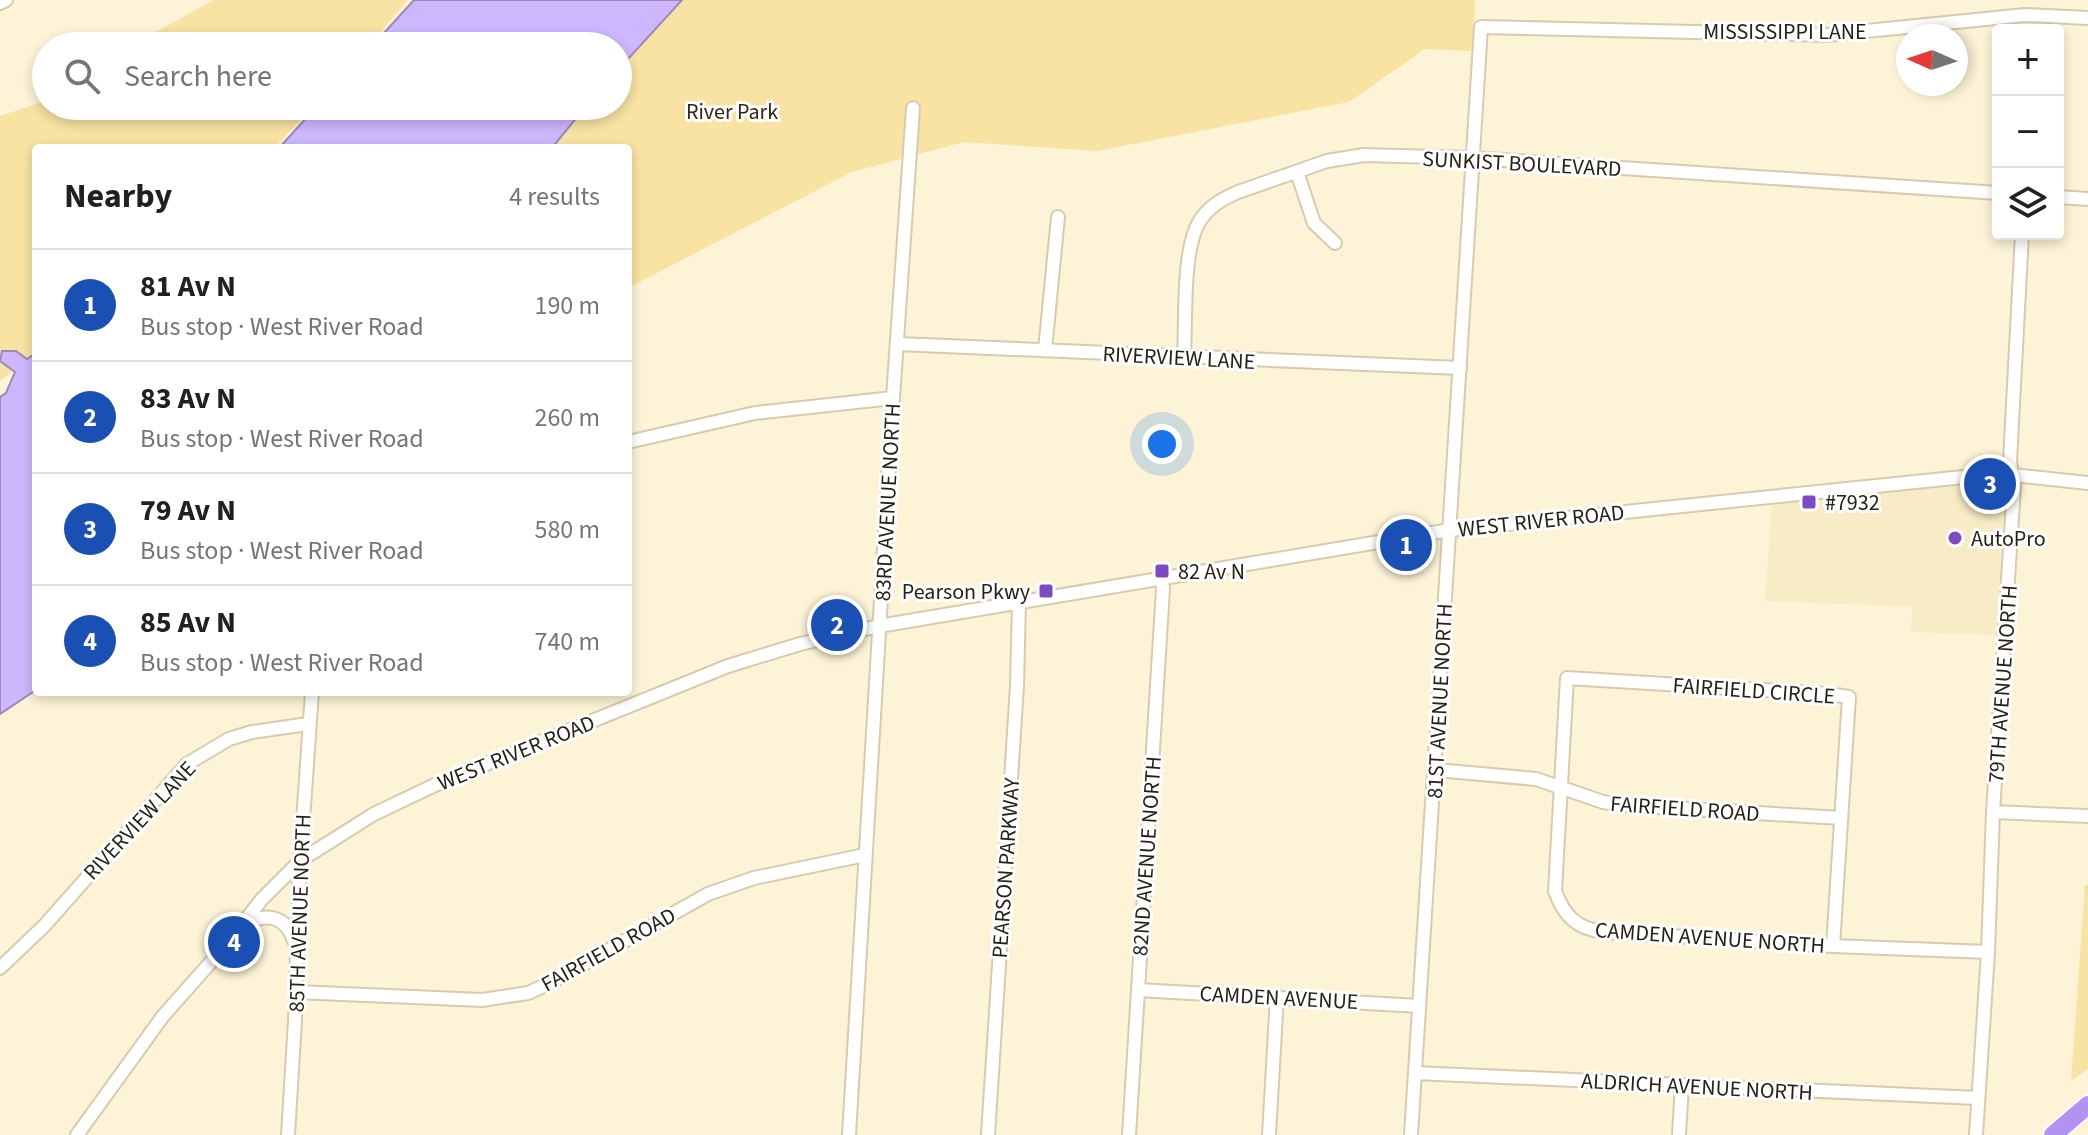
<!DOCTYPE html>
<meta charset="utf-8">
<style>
body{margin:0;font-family:"Source Sans 3",sans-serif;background:#f6f6f6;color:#202124}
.controls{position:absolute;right:24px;top:24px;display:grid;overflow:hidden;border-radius:8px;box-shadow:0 4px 12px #0003}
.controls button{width:72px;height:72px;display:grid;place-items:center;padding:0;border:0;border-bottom:2px solid #e0e0e0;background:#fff;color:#202124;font:40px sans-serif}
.compass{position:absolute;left:1896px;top:24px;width:72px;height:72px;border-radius:50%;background:#fff;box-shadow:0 4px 12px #0003;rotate:273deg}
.you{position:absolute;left:1162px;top:444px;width:28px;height:28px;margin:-20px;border:6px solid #fff;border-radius:50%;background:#1a73e8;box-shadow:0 0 0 12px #1a73e833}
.badge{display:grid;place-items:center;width:52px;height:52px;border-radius:50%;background:#111827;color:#fff;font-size:26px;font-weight:700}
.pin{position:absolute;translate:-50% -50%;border:4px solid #fff;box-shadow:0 2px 8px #0006}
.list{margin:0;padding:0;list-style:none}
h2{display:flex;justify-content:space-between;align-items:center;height:104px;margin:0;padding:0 32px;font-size:34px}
h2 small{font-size:26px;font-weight:400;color:#757577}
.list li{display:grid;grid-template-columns:52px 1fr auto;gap:24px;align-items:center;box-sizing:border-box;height:112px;padding:0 32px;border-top:2px solid #e0e0e0}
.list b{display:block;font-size:30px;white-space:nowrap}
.list p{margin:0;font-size:26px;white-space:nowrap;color:#757577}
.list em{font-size:26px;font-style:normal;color:#757577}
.icon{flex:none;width:44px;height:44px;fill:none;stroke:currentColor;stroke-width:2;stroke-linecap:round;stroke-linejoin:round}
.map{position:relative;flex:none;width:2088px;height:1135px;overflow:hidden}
.search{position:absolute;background:#fff;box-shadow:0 4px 12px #0003;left:32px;top:32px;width:600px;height:88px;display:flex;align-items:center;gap:20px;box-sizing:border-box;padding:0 28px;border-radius:44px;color:#757577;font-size:30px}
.panel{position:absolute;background:#fff;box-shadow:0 4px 12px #0003;left:32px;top:144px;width:600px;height:552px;border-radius:8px}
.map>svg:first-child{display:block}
.built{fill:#f8ecc7}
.green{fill:#f8e3a2}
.water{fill:#ceb7fe;stroke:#9b8ab9;stroke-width:2}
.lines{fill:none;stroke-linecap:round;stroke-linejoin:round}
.minor-casing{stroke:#d5ccb0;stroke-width:16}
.highway-casing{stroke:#fff;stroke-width:22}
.minor{stroke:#fff;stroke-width:12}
.highway{stroke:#b392f0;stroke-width:18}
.poi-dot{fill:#7c4ac2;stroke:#fff;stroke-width:3}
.labels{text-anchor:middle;stroke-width:6;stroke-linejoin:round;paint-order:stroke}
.street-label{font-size:22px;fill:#252217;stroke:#fff}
.park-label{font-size:22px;fill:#2f2917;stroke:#fff}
.poi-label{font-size:22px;fill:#252217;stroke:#fff;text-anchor:start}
</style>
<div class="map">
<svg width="2088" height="1135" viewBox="0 0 2088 1135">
<rect width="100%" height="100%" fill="#fdf4d7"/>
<!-- built -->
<polygon class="built" points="1993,481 2001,484 2007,494 2000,635 1911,632 1912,607 1765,601 1772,502"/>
<!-- green -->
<g class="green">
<polygon points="214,0 408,0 369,46 130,46"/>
<polygon points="682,0 1475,0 1472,51 1425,49 1349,102 1097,151 964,142 852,172 628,288 628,148 552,148 586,106 618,106 618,70"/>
<polygon points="46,101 46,106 313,106 274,148 36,148 36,352 0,381 0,116"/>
<polygon points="2085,885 2088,885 2088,1069 2071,1081"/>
</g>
<!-- water -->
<g class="water">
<polygon points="414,0 682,0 618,70 618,46 372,46"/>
<polygon points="317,106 586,106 552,148 279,148"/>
<polygon points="2,351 16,351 27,359 36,353 36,690 0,714 0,397 6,393 15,372 0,361"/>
</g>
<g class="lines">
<!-- minor casing -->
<g class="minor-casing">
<g id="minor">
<polyline points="0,3 6,0"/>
<polyline points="1297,172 1314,223 1335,243"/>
<polyline points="2058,197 2088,199"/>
<polyline points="898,344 1460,368"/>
<polyline points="1045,350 1058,217"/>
<path d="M1184,357C1186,322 1182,251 1199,222C1208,207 1222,199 1238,192L1327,161L1364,155L1472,158L1998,193"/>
<polyline points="628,442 755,413 893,398"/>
<polyline points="1436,770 1536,779 1603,802 1622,805 1841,818"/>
<polyline points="1993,812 2088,816"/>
<path d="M247,924C268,911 287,918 294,941"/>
<path d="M1833,946L1849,697L1829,694L1567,678L1555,891C1564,916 1577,929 1604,932L1833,946L1988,952"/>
<polyline points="0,968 45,925 187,764 229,739 252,732 308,724"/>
<polyline points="1138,990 1419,1006"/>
<polyline points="296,992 482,1000 528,993 548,984 708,894 754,878 865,855"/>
<polyline points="1415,1073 1978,1098"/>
<polyline points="77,1135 163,1016 226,945 262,899 301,860 374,814 439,783 728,666 800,644 879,626 1450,530 1973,476 2013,475 2088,483"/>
<polyline points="288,1135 295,1021 299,878 312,692"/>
<polyline points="849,1135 893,398 913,108"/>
<polyline points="988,1135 1017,686 1019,601"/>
<polyline points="1129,1135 1163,589 1162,578"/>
<polyline points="1269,1135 1277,996"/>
<polyline points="1411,1135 1481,27 1827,35 2025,15 2088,18"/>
<polyline points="1679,1135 1682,1085"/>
<polyline points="1976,1135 1988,952 1993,812 2014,487 2010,461 2022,234"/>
</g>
</g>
<!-- highway casing -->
<g class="highway-casing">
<polyline id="highway" points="2053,1135 2088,1105"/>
</g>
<!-- minor -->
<use href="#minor" class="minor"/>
<!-- highway -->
<use href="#highway" class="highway"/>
</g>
<!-- markers -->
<g class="poi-dot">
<rect x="1801" y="494" width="16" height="16" rx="4"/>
<circle cx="1955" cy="538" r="8"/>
<rect x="1154" y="563" width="16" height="16" rx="4"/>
<rect x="1038" y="583" width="16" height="16" rx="4"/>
</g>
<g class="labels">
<!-- street labels -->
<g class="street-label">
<text x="1785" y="39">MISSISSIPPI LANE</text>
<text transform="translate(1522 163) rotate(3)" y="8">SUNKIST BOULEVARD</text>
<text transform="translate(1179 357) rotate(3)" y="8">RIVERVIEW LANE</text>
<text transform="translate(887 502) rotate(-87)" y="8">83RD AVENUE NORTH</text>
<text transform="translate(1541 520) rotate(-6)" y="8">WEST RIVER ROAD</text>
<text transform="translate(2002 684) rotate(-86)" y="8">79TH AVENUE NORTH</text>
<text transform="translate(1754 690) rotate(4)" y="8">FAIRFIELD CIRCLE</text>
<text transform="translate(1439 701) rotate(-87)" y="8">81ST AVENUE NORTH</text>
<text transform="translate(516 752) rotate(-22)" y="8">WEST RIVER ROAD</text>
<text transform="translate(1685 808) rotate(4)" y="8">FAIRFIELD ROAD</text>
<text transform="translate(139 820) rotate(-47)" y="8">RIVERVIEW LANE</text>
<text transform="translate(1146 856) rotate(-86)" y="8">82ND AVENUE NORTH</text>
<text transform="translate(1005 868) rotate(-86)" y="8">PEARSON PARKWAY</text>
<text transform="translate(299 913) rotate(-88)" y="8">85TH AVENUE NORTH</text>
<text transform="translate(1710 937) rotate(4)" y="8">CAMDEN AVENUE NORTH</text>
<text transform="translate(608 949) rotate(-29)" y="8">FAIRFIELD ROAD</text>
<text transform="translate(1279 997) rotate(3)" y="8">CAMDEN AVENUE</text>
<text transform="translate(1697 1086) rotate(3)" y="8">ALDRICH AVENUE NORTH</text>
</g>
<!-- park labels -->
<g class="park-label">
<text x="732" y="119">River Park</text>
</g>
<!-- poi labels -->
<g class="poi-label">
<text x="1825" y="510">#7932</text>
<text x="1971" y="546">AutoPro</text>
<text x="1178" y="579">82 Av N</text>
<text x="1030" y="599" text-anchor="end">Pearson Pkwy</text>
</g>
</g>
</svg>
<div class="controls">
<button>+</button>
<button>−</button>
<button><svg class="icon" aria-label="layers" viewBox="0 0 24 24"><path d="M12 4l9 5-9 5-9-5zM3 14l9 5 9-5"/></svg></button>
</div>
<svg class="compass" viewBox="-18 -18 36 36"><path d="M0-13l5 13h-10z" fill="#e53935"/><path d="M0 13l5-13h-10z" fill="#757577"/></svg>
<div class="you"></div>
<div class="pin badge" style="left:1406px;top:545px;background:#1a4fb4">1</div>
<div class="pin badge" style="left:837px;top:625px;background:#1a4fb4">2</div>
<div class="pin badge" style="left:1990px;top:484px;background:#1a4fb4">3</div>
<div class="pin badge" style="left:234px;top:942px;background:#1a4fb4">4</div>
<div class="search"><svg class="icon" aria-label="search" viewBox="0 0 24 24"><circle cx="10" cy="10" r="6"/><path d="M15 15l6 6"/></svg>Search here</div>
<section class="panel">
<h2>Nearby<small>4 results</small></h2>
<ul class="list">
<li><span class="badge" style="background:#1a4fb4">1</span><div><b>81 Av N</b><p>Bus stop · West River Road</p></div><em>190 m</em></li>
<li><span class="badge" style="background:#1a4fb4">2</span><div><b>83 Av N</b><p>Bus stop · West River Road</p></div><em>260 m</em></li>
<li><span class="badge" style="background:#1a4fb4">3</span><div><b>79 Av N</b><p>Bus stop · West River Road</p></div><em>580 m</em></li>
<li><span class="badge" style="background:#1a4fb4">4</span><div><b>85 Av N</b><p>Bus stop · West River Road</p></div><em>740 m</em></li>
</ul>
</section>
</div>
